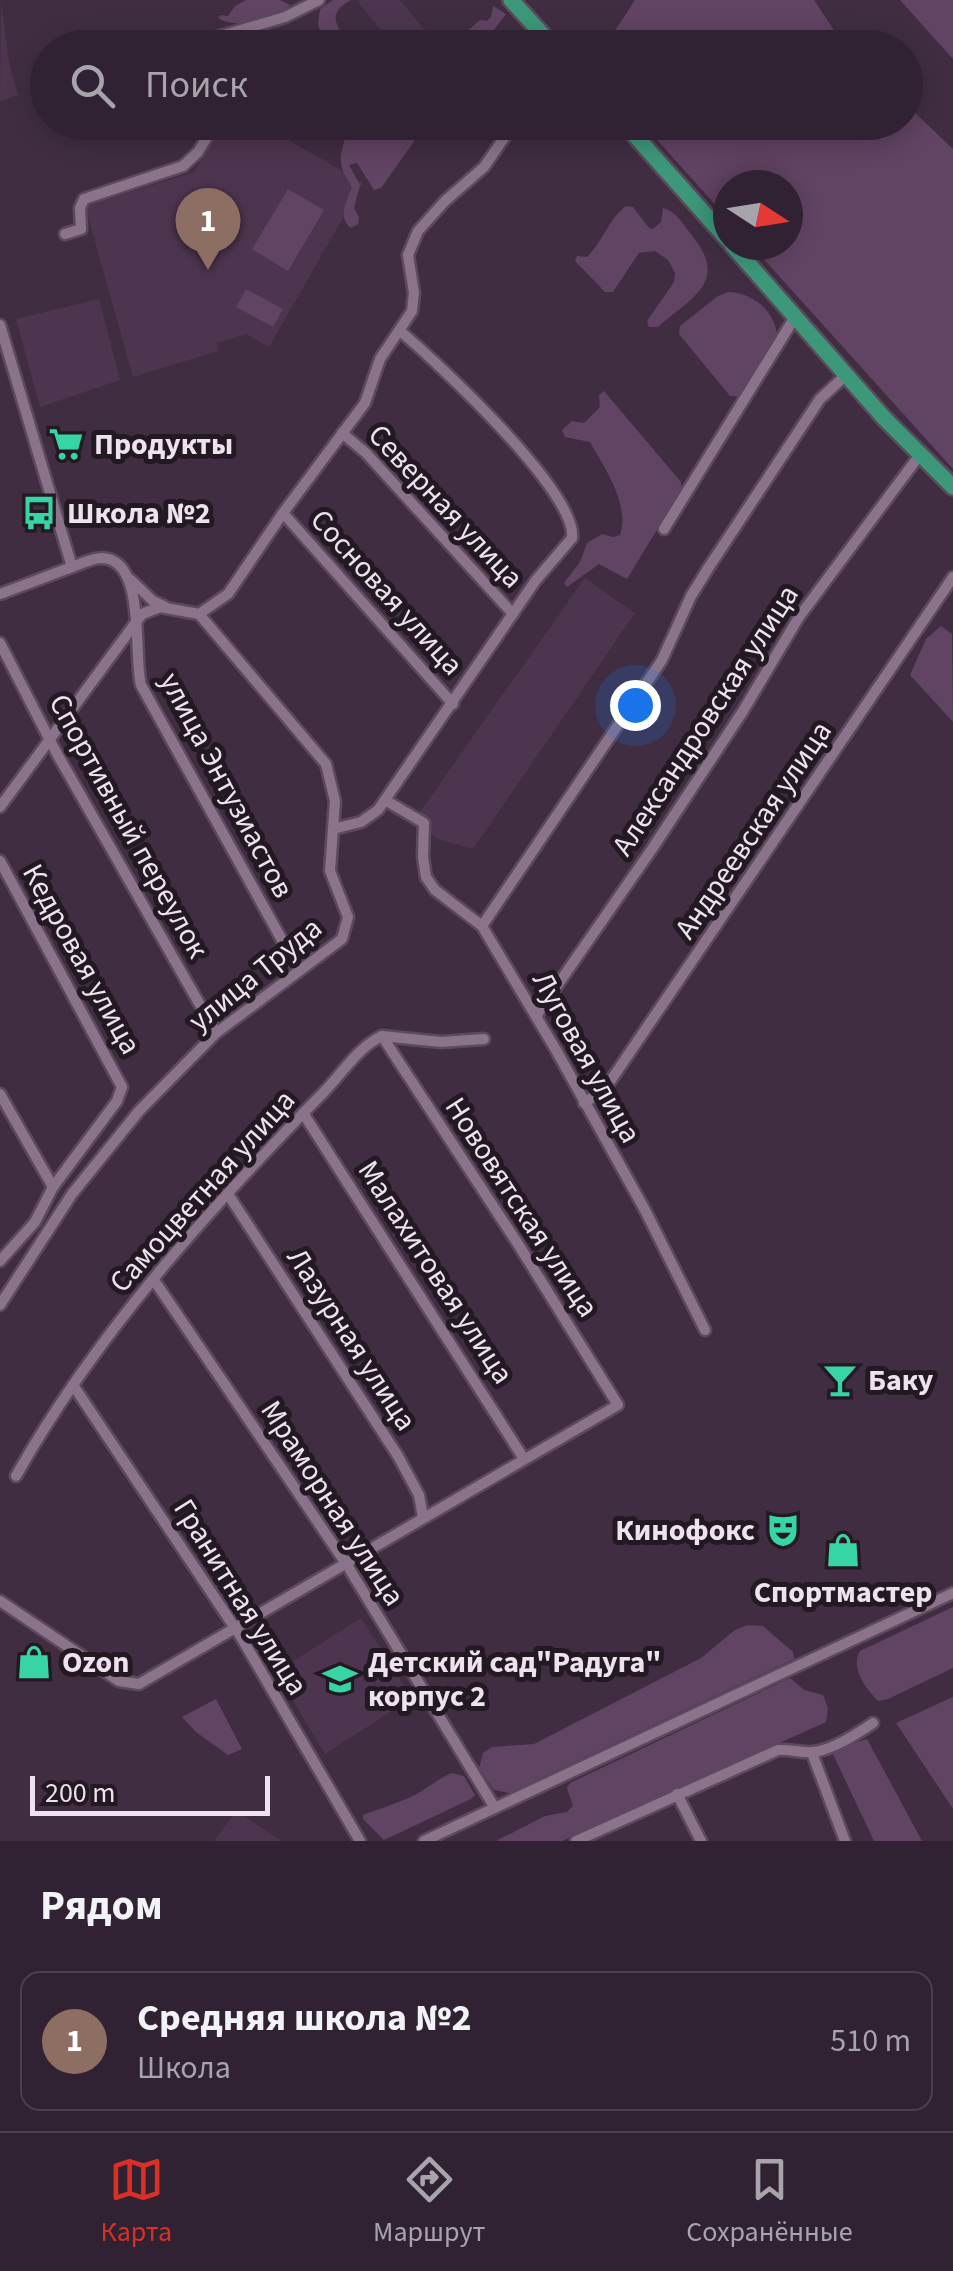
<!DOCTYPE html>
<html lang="ru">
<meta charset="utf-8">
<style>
body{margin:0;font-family:"Source Sans 3",sans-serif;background:#382a3a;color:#f1f3f6}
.compass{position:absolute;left:713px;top:170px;width:90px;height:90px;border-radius:50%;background:#302232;box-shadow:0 5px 25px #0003;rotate:102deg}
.scale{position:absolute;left:30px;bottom:25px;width:240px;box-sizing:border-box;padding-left:10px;border:5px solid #efe2f0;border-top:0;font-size:28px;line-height:35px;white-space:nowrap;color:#efe2f0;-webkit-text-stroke:8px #221922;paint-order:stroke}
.you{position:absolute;left:635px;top:705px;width:35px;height:35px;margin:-25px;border:8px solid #fff;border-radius:50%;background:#1a73e8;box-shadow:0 0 0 15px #1a73e833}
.badge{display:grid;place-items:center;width:65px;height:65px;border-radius:50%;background:#d93025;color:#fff;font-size:32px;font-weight:700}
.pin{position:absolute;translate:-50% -82px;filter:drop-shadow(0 2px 5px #0008)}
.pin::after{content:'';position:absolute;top:52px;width:35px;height:30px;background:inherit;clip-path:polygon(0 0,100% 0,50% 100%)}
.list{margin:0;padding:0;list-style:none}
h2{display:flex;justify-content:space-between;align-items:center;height:130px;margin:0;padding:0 40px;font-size:42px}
h2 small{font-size:32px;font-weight:400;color:#a8a4ac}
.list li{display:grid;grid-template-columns:65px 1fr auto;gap:30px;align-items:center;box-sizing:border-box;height:140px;margin:0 20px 20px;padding:0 20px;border:2px solid #4b3f4d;border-radius:20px}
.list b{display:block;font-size:38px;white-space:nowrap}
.list p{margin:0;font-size:32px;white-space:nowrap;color:#a8a4ac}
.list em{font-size:32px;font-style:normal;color:#a8a4ac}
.icon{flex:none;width:55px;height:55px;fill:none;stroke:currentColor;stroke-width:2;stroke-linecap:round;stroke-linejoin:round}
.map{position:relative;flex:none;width:953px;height:1841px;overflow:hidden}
.search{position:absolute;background:#302232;box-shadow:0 5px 25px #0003;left:30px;right:30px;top:30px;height:110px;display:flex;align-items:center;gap:25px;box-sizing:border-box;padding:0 35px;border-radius:55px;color:#a8a4ac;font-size:38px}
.sheet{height:290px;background:#302232}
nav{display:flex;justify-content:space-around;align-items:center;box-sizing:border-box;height:140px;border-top:2px solid #4b3f4d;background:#302232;font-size:28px;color:#a8a4ac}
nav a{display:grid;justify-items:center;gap:5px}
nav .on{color:#d93025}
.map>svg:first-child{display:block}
.built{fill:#4d354f}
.green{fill:#614363}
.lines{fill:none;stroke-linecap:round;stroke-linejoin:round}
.minor-casing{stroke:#5b4a5c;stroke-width:15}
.highway-casing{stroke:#5b4a5c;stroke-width:20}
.minor{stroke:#8a738b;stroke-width:10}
.highway{stroke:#3d987a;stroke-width:15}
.labels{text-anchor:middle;stroke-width:10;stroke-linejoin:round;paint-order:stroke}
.poi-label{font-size:30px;font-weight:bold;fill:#efe2f0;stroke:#221922;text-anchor:start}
.street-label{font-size:30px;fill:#efe2f0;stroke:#221922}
</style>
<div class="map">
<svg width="953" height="1841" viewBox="0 0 953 1841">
<rect width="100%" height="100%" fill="#402d42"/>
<!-- built -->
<g class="built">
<polygon points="1,0 9,62 18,95 0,101"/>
<polygon points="360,0 400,0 438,46 394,47 358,2"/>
<polygon points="224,123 259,123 363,183 269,347 246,334 217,343 218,351 133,377 85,206 194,172"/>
<polygon points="99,299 120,380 40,407 16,319"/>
<polygon points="585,578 635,613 473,849 438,839 412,823"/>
<polygon points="361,1618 412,1698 325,1754 276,1672"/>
<polygon points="236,1811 282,1841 214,1841"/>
</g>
<!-- green -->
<g class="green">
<path d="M246,0H280L290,5C275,19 236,30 218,18L221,15L228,16L235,6Z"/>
<path d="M333,0H351C324,15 338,26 351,47H325L318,24L320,9Z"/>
<polygon points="635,0 814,0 845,47 604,47"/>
<polygon points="900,0 953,0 953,59"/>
<polygon points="493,6 506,14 481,47 448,47 460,43 463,35 480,20 487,21 491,17"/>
<polygon points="906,104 953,149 953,469 751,245 788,245 788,185 728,185 728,219 642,123 906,122"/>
<path d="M350,123H427L381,188L374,190L357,163L349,165L360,185L354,208L359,217L358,224L351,228C337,217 347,201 352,187C334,160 341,154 350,123Z"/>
<polygon points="288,189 324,210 288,271 252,249"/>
<path d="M626,206L633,207L649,228L653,229L661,222L663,208C676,211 683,224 691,234C730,282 693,296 658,327H649L647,321L674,282L675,273L668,260L655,251L639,253L613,292H605L575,261L577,256L587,257C603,241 608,220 626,206Z"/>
<polygon points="246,289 283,309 273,327 236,307"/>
<path d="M728,292C753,293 774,310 777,335L738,396H730L679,334L680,326L718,296Z"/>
<path d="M604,391L681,482V490L627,579L599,564L567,587L564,583L580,562L587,543L602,534L613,537L620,535C630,504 605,469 590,442L565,437L562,430L572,421L584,423L600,407L599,395Z"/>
<polygon points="941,626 952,634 953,722 910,675 926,639"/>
<path d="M953,1607V1668L888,1699L878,1701C866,1689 850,1668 860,1651Z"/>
<polygon points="748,1625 763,1626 793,1652 794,1659 509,1793 494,1790 479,1768 483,1753 492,1747 534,1744 701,1658 735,1630"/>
<polygon points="790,1678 804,1690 823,1695 828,1708 826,1722 562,1841 496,1841 545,1816 567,1812 573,1806 567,1788 570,1783"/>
<polygon points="953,1697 953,1809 896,1723"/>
<polygon points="216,1699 242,1749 228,1755 196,1732 182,1717"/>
<polygon points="867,1739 922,1841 874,1841 831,1750"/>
<path d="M452,1773L464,1776L475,1795L471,1799L384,1840L363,1819V1815C381,1808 399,1803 417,1794C429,1787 439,1778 452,1773Z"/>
</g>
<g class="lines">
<!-- minor casing -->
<g class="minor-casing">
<g id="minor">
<polyline points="221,48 217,37 285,17 319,0"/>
<polyline points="65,234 81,229 80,208 84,199 183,166 198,152 216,122"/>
<path d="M0,325L72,567C81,564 92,558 102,558C147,559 133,657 141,685L298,969"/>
<polyline points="342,433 366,453 513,614"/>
<polyline points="283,513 453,704"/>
<polyline points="664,529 795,317"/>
<polyline points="131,580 153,601 164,606"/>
<polyline points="0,594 72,567"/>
<polyline points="199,614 326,764 335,801 333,829"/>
<polyline points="0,643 56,752 216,1033"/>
<polyline points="385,800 424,823 423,857 426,877 435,890 482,926 556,1050 645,1210 705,1330"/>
<polyline points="0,807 142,614 160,607 199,614 228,594 283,513 365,403 380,359 412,311 414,293 408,255 418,231 445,201 484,167 515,122"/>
<polyline points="0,861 122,1087 117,1101 53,1187 35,1222 0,1261"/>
<polyline points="482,926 662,660 691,596 709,567 820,399 846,375"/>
<polyline points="536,1016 652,849 743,711 799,617 919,456"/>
<polyline points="0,1094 53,1187"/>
<polyline points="584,1103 605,1089 953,577"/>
<polyline points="303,1113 524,1459"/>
<polyline points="228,1194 398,1456 419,1495 423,1517"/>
<polyline points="154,1280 347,1565 495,1808"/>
<path d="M0,1305L72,1194L139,1111L216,1033L342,939L348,917L330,871L333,829L361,822L378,810L536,580L572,538C578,493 437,362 400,331"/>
<polyline points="73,1385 241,1637 360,1841"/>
<path d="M16,1476C96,1334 208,1210 322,1094C341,1075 358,1047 382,1036L441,1042L484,1039"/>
<polyline points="0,1601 119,1681 139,1684 618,1405 518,1244 382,1036"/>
<polyline points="812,1753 845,1841"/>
<polyline points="677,1794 701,1841"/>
<polyline points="424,1841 953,1593"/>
<path d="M576,1841L778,1750C790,1749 800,1753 812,1752C831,1751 857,1734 873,1723"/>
</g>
</g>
<!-- highway casing -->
<g class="highway-casing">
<g id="highway">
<polyline points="511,0 555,48"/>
<polyline points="623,122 728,240"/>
<polyline points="732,245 884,418 953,487"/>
</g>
</g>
<!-- minor -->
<use href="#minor" class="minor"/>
<!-- highway -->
<use href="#highway" class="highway"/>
</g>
<!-- icons -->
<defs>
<g id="supermarket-bare" transform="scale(2.7)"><path d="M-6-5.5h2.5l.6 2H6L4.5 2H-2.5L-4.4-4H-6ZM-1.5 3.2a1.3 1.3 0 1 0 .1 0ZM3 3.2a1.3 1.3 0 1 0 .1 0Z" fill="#37d4a6" stroke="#221922" stroke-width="2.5" paint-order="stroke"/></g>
<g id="bus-bare" transform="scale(2.7)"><path d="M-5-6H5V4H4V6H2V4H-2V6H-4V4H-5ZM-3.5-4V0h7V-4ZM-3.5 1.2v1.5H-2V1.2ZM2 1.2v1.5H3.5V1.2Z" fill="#37d4a6" stroke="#221922" stroke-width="2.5" paint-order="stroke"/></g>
<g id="bar-bare" transform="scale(2.7)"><path d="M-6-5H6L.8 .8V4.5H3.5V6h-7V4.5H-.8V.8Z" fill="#37d4a6" stroke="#221922" stroke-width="2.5" paint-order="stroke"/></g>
<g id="theatre-bare" transform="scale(2.7)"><path d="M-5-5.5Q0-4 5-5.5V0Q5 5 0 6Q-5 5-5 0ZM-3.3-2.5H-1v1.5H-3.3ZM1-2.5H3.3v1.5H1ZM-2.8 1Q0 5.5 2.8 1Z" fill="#37d4a6" stroke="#221922" stroke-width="2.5" paint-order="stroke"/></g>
<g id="shop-bare" transform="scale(2.7)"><path d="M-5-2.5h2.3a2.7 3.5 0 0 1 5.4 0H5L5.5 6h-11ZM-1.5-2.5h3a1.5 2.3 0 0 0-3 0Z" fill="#37d4a6" stroke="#221922" stroke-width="2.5" paint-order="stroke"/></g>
<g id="school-bare" transform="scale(2.7)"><path d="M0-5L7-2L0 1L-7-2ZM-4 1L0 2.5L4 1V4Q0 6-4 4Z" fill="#37d4a6" stroke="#221922" stroke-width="2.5" paint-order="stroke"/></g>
</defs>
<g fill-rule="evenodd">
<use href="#supermarket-bare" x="66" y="444"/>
<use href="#bus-bare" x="39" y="513"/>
<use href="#bar-bare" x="840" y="1380"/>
<use href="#theatre-bare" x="783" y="1530"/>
<use href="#shop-bare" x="843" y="1550"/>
<use href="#shop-bare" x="34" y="1662"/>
<use href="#school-bare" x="340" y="1679"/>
</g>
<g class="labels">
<!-- poi labels -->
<g class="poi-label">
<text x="94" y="454">Продукты</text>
<text x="67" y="523">Школа №2</text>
<text x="868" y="1390">Баку</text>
<text x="755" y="1540" text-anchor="end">Кинофокс</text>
<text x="843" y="1602" text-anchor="middle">Спортмастер</text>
<text x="62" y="1672">Ozon</text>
<text x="368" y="1672">Детский сад"Радуга"<tspan x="368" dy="34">корпус 2</tspan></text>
</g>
<!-- street labels -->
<g class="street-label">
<text transform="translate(446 506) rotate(47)" y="10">Северная улица</text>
<text transform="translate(387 592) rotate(48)" y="10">Сосновая улица</text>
<text transform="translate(705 720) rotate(-57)" y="10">Александровская улица</text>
<text transform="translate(227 785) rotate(62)" y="10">улица Энтузиастов</text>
<text transform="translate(129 826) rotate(61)" y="10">Спортивный переулок</text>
<text transform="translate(753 830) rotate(-56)" y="10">Андреевская улица</text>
<text transform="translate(82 959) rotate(61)" y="10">Кедровая улица</text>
<text transform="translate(255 974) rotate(-39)" y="10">улица Труда</text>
<text transform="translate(587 1057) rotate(61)" y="10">Луговая улица</text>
<text transform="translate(202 1191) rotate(-48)" y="10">Самоцветная улица</text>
<text transform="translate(522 1207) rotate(57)" y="10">Нововятская улица</text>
<text transform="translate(436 1272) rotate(57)" y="10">Малахитовая улица</text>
<text transform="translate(352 1339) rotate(57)" y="10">Лазурная улица</text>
<text transform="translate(333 1503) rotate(57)" y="10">Мраморная улица</text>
<text transform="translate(241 1597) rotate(58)" y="10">Гранитная улица</text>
</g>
</g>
</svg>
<svg class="compass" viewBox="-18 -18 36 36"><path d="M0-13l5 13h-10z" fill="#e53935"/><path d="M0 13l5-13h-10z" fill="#a8a4ac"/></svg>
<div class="scale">200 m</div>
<div class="you"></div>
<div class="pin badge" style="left:208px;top:270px;background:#8d6e63">1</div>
<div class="search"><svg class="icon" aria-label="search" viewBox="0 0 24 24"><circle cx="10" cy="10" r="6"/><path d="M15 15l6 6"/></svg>Поиск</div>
</div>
<section class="sheet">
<h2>Рядом<small></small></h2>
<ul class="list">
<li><span class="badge" style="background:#8d6e63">1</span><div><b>Средняя школа №2</b><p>Школа</p></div><em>510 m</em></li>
</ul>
</section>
<nav>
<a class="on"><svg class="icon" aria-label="map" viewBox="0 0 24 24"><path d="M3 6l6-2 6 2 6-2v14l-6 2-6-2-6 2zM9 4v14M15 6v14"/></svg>Карта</a>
<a><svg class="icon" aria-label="directions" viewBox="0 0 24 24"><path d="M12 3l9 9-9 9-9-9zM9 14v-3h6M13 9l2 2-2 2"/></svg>Маршрут</a>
<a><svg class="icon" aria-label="saved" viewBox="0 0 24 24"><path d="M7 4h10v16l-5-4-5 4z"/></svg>Сохранённые</a>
</nav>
